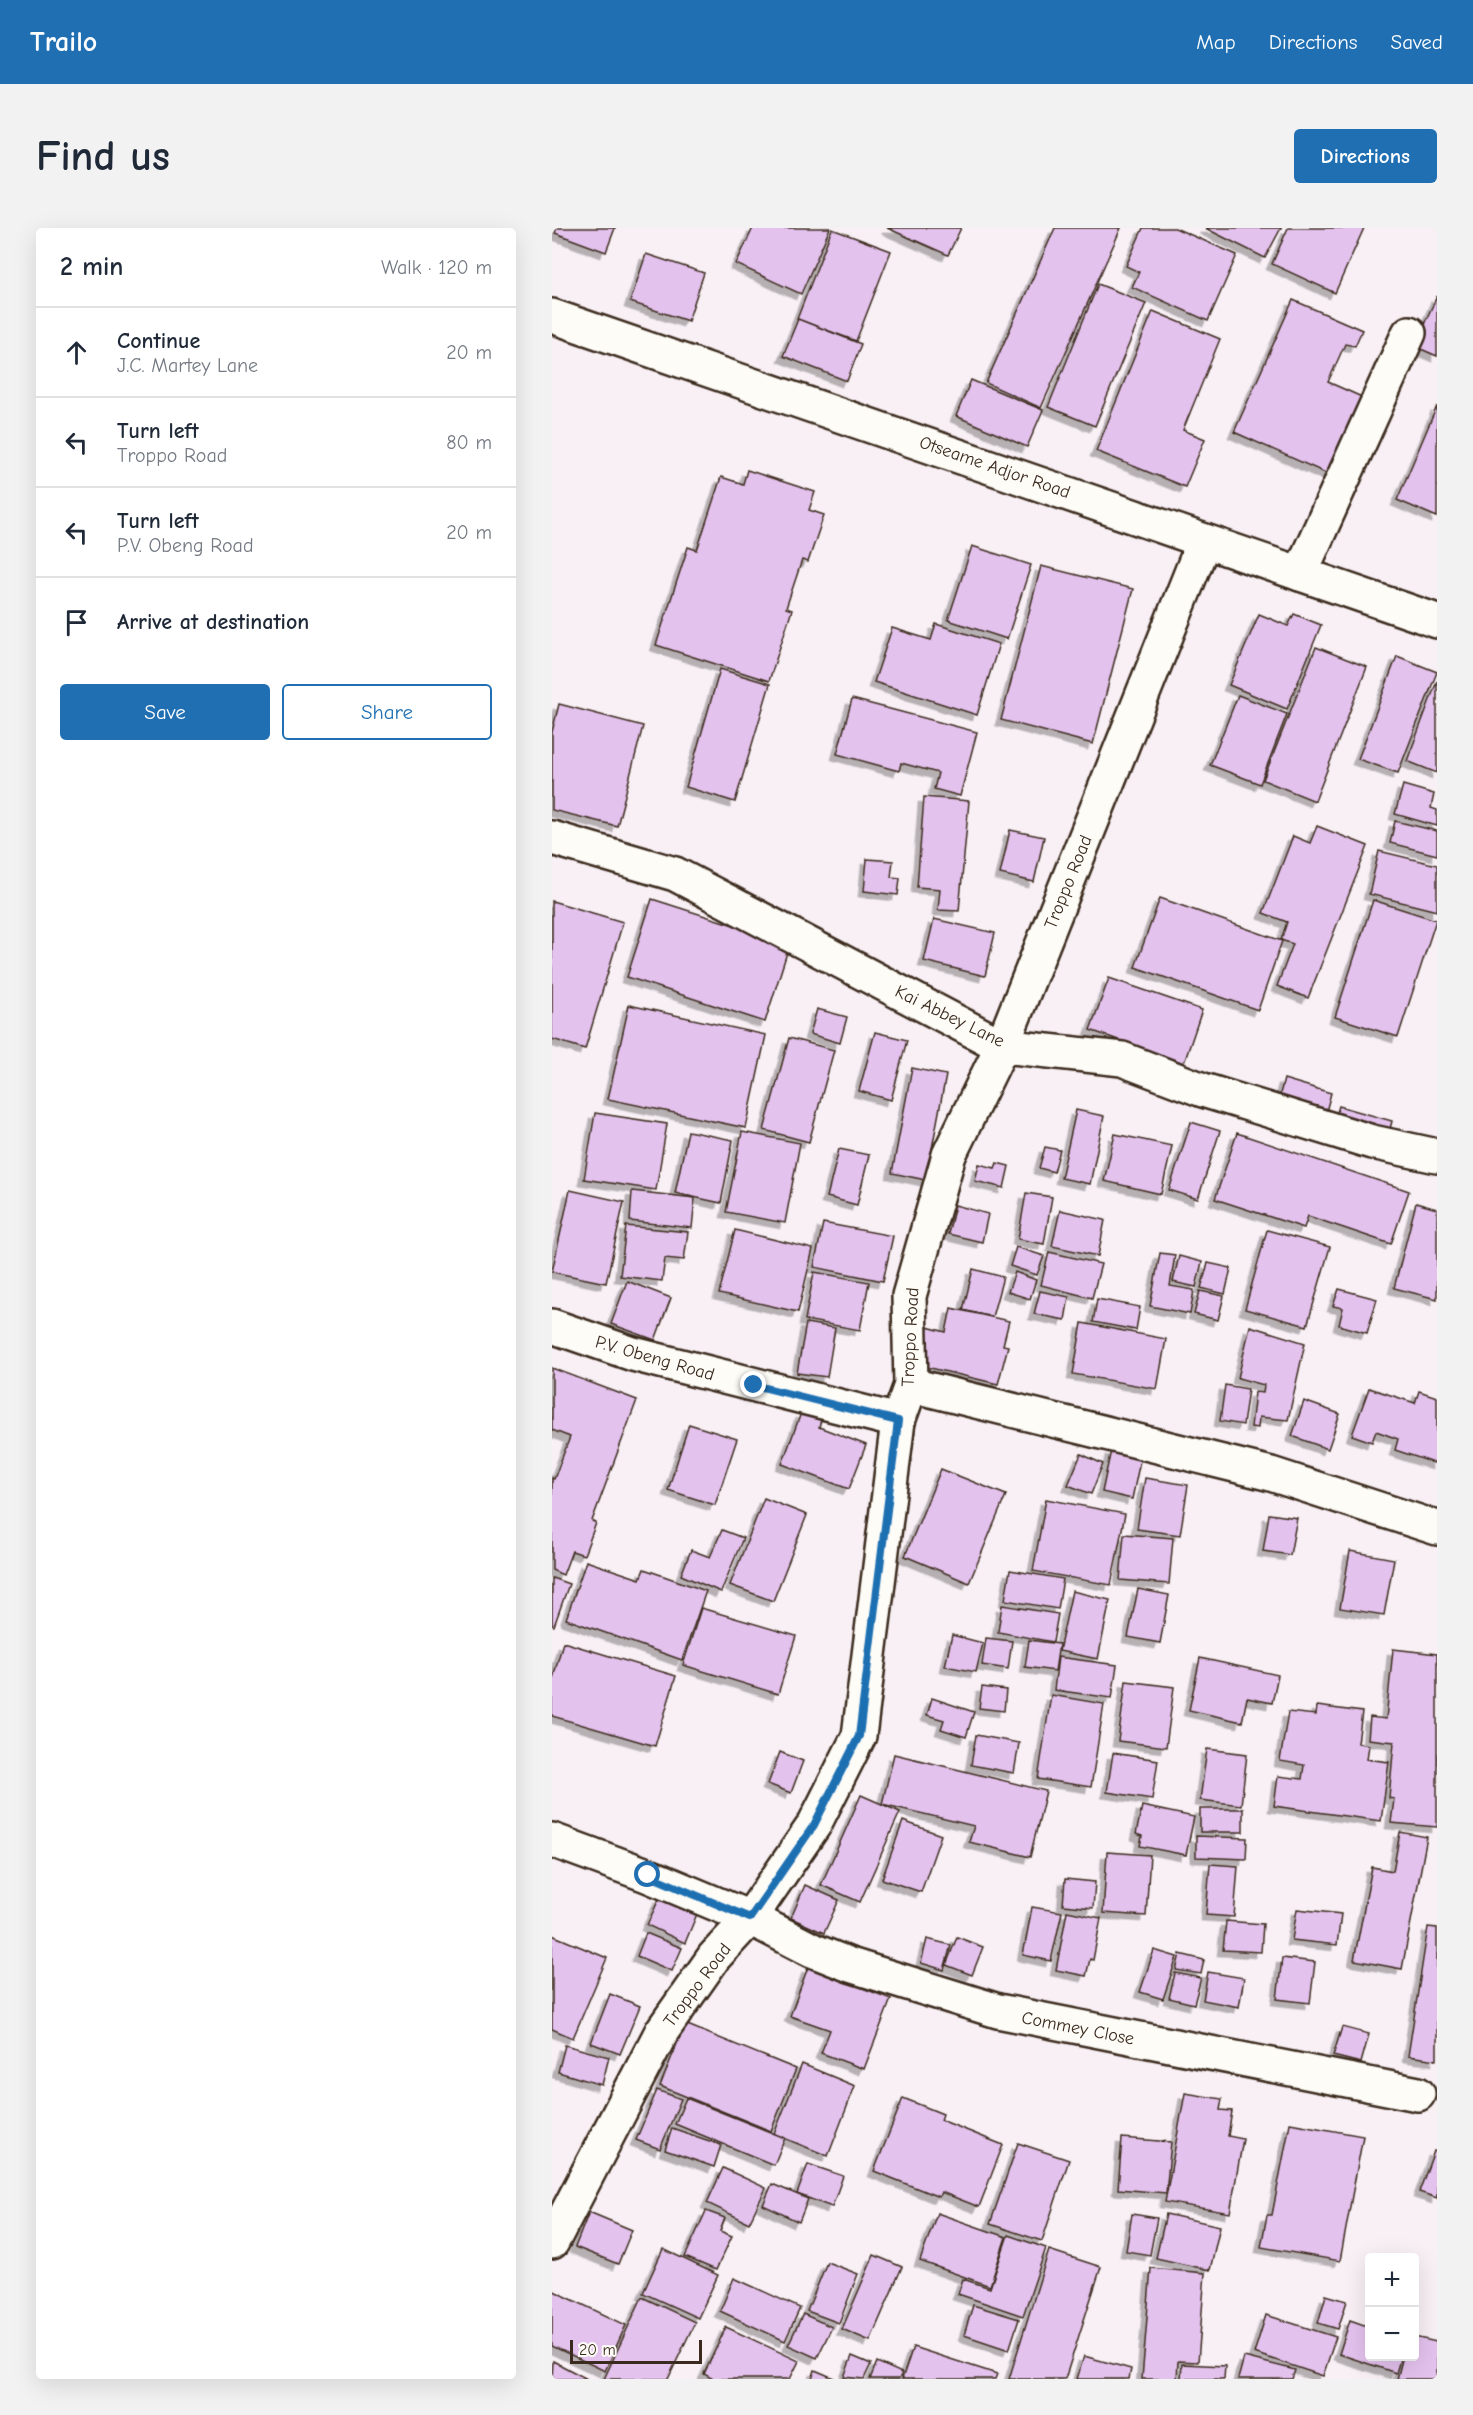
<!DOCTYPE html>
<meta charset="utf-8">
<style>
body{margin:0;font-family:"Comic Neue",sans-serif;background:#f2f2f3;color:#1f2937}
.controls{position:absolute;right:18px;bottom:18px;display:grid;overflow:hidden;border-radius:6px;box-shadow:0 6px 24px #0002}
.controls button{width:54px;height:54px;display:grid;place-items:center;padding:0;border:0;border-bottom:2px solid #e0e1e3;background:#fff;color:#1f2937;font:30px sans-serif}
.scale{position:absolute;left:18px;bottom:15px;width:132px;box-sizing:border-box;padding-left:6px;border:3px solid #3b2a1e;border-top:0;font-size:16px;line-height:21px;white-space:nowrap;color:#3b2a1e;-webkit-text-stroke:4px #fdfcf7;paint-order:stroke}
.stop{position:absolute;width:18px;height:18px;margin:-14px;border:4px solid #1f6fb2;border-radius:50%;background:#fff}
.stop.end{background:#1f6fb2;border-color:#fff;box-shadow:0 2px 6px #0008}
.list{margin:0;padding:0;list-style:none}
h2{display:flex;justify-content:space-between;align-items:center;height:78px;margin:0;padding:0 24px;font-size:26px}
h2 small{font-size:20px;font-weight:400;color:#747a83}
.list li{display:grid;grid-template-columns:39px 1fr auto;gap:18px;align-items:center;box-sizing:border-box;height:90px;padding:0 24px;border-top:2px solid #e0e1e3}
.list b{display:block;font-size:22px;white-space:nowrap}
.list p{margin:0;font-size:20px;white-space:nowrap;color:#747a83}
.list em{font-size:20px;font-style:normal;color:#747a83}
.actions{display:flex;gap:12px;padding:18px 24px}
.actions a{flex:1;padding:14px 0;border:2px solid #1f6fb2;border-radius:6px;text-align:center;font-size:21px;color:#1f6fb2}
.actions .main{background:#1f6fb2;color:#fff}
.icon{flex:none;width:33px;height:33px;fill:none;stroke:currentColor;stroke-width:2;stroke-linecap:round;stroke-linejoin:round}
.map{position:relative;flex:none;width:885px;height:2151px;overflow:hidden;border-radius:6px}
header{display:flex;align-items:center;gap:36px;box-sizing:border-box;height:84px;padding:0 30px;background:#1f6fb2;color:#fff}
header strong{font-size:28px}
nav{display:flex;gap:33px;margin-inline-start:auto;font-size:21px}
.intro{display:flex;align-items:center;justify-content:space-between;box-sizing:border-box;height:144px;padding:0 36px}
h1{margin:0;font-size:42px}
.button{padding:15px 27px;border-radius:6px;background:#1f6fb2;color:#fff;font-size:21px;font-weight:700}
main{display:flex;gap:36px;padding:0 36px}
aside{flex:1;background:#fff;border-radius:6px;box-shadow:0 6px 24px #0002}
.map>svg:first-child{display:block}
.building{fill:#e4c2ee;stroke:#3b2a1e;stroke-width:1.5;filter:url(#shadow)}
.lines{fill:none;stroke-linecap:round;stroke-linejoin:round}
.minor-casing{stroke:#3b2a1e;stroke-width:38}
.minor{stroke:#fdfcf7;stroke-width:33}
.route{stroke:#1f6fb2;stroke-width:8}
.labels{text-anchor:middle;stroke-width:4.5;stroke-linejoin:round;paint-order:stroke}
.street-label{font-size:18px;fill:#3b2a1e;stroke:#fdfcf7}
</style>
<header>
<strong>Trailo</strong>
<nav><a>Map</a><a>Directions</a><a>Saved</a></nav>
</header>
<div class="intro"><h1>Find us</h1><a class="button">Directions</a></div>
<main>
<aside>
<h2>2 min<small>Walk · 120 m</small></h2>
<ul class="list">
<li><svg class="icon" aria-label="ahead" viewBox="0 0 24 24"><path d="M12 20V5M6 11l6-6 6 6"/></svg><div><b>Continue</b><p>J.C. Martey Lane</p></div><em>20 m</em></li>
<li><svg class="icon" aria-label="left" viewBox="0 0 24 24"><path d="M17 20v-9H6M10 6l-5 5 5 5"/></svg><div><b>Turn left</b><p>Troppo Road</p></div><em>80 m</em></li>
<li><svg class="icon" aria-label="left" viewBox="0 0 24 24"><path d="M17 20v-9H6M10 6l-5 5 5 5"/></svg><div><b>Turn left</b><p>P.V. Obeng Road</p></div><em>20 m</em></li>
<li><svg class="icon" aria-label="arrive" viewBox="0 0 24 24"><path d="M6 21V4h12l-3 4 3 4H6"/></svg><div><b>Arrive at destination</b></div></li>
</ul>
<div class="actions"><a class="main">Save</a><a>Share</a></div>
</aside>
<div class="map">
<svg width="885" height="2151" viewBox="0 0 885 2151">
<defs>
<filter id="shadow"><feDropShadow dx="-5.5" dy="5.5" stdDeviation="0" flood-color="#0004"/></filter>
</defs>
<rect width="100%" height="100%" fill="#f8f0f5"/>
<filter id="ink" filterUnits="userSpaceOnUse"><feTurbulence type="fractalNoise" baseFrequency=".0167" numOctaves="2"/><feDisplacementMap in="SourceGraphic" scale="12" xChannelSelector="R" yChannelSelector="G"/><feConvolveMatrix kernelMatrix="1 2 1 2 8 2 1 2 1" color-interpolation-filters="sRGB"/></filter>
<g filter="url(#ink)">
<!-- building -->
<g class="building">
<polygon points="5,0 63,0 54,24 3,5"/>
<polygon points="201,0 278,0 249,66 184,36"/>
<polygon points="335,0 409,0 396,27"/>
<polygon points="503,0 569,0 489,180 434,155"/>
<polygon points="591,0 623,0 685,27 656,93 580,59 587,44 574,38"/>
<polygon points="653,0 729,0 713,30"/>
<polygon points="736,0 812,0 783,65 720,36"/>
<polygon points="280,1 339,23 304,113 245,91"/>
<polygon points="94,26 152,45 136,93 78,74"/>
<polygon points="546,56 594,75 543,198 496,179"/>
<polygon points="885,68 885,128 862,118"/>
<polygon points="741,72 810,102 803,118 793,116 776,154 812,170 778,247 682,204"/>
<polygon points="601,83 668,111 631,202 653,211 633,259 544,223"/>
<polygon points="246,91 309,116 295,153 231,128"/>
<polygon points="419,152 491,182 475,219 404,188"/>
<polygon points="885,178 885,289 845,272"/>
<polygon points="195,242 263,264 257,282 272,287 256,334 250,332 234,380 240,382 217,453 104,417 136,319 145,322 169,249 191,256"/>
<polygon points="420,318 479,337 455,411 396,392"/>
<polygon points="489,338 581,361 541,516 449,492"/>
<polygon points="707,386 736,398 742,386 769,397 735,481 677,457"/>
<polygon points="384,396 447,416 425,487 322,454 340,400 379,412"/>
<polygon points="764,419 815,439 763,573 711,552"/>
<polygon points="845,428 885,444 846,545 806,531"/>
<polygon points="168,441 218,456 183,574 134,559"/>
<polygon points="885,453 885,545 855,533"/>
<polygon points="686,467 735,486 708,556 658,537"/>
<polygon points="300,471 425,504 408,568 382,561 386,545 349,535 347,543 285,526"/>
<polygon points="7,476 91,498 65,598 0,582 0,504"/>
<polygon points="851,557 882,566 879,580 885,582 885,598 843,586"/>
<polygon points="372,569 417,573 407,683 386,682 388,661 365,659"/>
<polygon points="843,593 885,603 885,627 838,615"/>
<polygon points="765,598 816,618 756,770 725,758 741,716 729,712 735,694 711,685 741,608 758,615"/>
<polygon points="458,602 492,609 482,654 448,646"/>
<polygon points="827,623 885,637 885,683 817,666"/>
<polygon points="315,631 341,633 339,649 348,650 346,667 312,663"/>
<polygon points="608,670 730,713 706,782 583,739"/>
<polygon points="100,671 238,715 213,794 75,749"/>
<polygon points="821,672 884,692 846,809 783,789"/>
<polygon points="0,673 71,694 33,821 0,811"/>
<polygon points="382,691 443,705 433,748 372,733"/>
<polygon points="557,750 650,782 632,835 538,802"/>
<polygon points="77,777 214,807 194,900 56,871"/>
<polygon points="265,781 295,789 288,815 258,806"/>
<polygon points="323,804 355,812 339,872 307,863"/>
<polygon points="237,810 282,822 257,914 212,902"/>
<polygon points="360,840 394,847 374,952 340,945"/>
<polygon points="732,851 779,865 772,891 725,877"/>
<polygon points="787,878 840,893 836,909 782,894"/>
<polygon points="524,882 552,888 538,956 509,950"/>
<polygon points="43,885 115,896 104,962 32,951"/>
<polygon points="639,894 668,903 646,971 617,962"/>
<polygon points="136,903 181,912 169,975 123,965"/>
<polygon points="190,904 248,915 233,995 174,984"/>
<polygon points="685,905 857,963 839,1016 756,988 752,1000 663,971"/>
<polygon points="563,906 620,918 609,966 552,953"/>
<polygon points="493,919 508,922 502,944 487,940"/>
<polygon points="287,921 317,927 305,977 275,969"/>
<polygon points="445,935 457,938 452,960 423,953 427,936 443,940"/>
<polygon points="18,962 72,974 54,1055 0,1044"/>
<polygon points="80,963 143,970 140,1000 78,993"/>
<polygon points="474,965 500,969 492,1016 466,1011"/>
<polygon points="864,975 885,981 885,1071 842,1060"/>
<polygon points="403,977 436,986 430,1014 396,1006"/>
<polygon points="508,982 553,992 546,1028 500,1018"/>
<polygon points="271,995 341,1008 331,1053 262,1039"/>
<polygon points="74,998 136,1004 132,1032 113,1030 110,1053 68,1048"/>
<polygon points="183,1002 261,1021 246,1084 167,1066"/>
<polygon points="715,1002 778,1019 755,1098 693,1081"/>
<polygon points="464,1019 492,1028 485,1047 458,1038"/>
<polygon points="497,1024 549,1036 540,1070 489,1057"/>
<polygon points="608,1025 623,1027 618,1058 642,1062 638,1086 598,1078"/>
<polygon points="627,1028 650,1034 644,1059 621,1054"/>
<polygon points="656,1035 679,1040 673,1066 649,1060"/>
<polygon points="421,1041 451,1049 440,1089 411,1082"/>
<polygon points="262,1044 317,1054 308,1102 253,1092"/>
<polygon points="463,1044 484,1052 478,1071 456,1064"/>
<polygon points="75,1053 119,1070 103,1112 59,1096"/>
<polygon points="787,1061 825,1071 815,1105 787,1097 791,1080 781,1078"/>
<polygon points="488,1063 517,1069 513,1092 482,1086"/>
<polygon points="648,1063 672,1068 666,1092 642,1086"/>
<polygon points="545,1071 588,1079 584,1102 541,1094"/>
<polygon points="399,1080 457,1093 451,1117 456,1118 446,1156 366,1137 375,1099 394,1104"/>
<polygon points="254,1095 283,1100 275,1149 245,1145"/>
<polygon points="530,1095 614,1111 605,1161 521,1146"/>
<polygon points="698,1098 753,1115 736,1192 707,1189 706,1200 699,1199 703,1164 711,1165 712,1157 686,1150"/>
<polygon points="0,1140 85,1172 40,1293 44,1295 32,1327 20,1323 11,1347 0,1342 0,1250 2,1251 18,1209 0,1202"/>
<polygon points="673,1157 696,1161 691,1197 668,1193"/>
<polygon points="817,1160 863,1175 867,1163 885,1169 885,1236 843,1222 846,1211 824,1203 820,1214 800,1207"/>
<polygon points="752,1173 788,1186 776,1221 740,1208"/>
<polygon points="249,1185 269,1192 267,1199 314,1217 297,1261 230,1236"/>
<polygon points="137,1196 185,1211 163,1277 116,1262"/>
<polygon points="559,1222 589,1228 580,1271 550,1264"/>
<polygon points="529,1226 551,1236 539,1266 516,1257"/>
<polygon points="389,1241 454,1267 417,1355 353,1328"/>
<polygon points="593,1250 636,1257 628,1307 585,1301"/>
<polygon points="212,1270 255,1287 221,1373 178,1357"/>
<polygon points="494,1271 573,1286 559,1357 481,1343"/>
<polygon points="717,1286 745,1290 738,1327 711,1323"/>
<polygon points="170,1302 191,1310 169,1364 129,1347 139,1322 158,1329"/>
<polygon points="572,1306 621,1310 617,1356 568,1352"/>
<polygon points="798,1323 842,1331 832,1387 788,1380"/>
<polygon points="34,1333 88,1351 92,1341 154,1363 130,1432 14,1391"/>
<polygon points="458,1342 511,1351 506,1381 453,1372"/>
<polygon points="0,1350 17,1356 2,1398 0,1397"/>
<polygon points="586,1361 617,1367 608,1415 576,1409"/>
<polygon points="520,1363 558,1372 546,1431 507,1423"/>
<polygon points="450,1377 506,1386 501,1414 446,1404"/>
<polygon points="149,1380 244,1408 226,1466 131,1437"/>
<polygon points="400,1407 431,1415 424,1444 393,1438"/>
<polygon points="434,1410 460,1413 456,1441 430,1437"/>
<polygon points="477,1412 507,1416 503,1443 473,1439"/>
<polygon points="11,1414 124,1448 103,1518 0,1488 0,1454"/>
<polygon points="841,1421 885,1426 885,1599 839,1595 842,1571 837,1570 842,1514 816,1511 818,1489 834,1491"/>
<polygon points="506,1429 565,1437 560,1470 502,1462"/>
<polygon points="648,1430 726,1447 720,1475 695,1470 690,1494 637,1482"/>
<polygon points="574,1453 622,1459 614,1519 566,1513"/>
<polygon points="430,1459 454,1462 452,1483 427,1480"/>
<polygon points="499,1467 552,1476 539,1559 486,1551"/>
<polygon points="380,1470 422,1484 414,1509 389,1501 392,1492 375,1487"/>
<polygon points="765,1478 810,1484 806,1515 817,1517 815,1531 837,1534 829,1593 722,1578 726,1548 750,1551 752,1537 728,1533 736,1484 764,1487"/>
<polygon points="424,1507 467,1515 462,1545 419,1537"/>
<polygon points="655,1521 695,1526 689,1577 648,1572"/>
<polygon points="228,1524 251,1533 239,1565 216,1556"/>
<polygon points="561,1525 606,1532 600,1571 555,1564"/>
<polygon points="342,1526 494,1563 478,1629 417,1614 422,1598 330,1576"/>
<polygon points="309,1567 348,1584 308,1674 269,1657"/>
<polygon points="590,1578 642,1589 634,1627 588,1618 590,1608 584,1606"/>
<rect x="648" y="1581" width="43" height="23"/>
<polygon points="351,1593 389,1607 369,1664 330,1651"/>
<polygon points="848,1604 875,1609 850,1741 802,1732 820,1639 841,1643"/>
<polygon points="644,1608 695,1610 694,1631 644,1629"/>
<polygon points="555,1624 598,1627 594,1688 551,1685"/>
<polygon points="658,1636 686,1638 682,1689 654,1687"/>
<polygon points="513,1651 543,1654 541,1680 511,1677"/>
<polygon points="253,1657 287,1672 272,1705 239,1690"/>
<polygon points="108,1669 145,1686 133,1715 95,1697"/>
<polygon points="480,1679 510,1684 499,1733 471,1727"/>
<polygon points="745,1681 789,1686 785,1717 740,1712"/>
<polygon points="515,1683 549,1690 541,1732 538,1731 534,1748 504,1742"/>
<polygon points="674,1693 711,1696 709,1724 671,1722"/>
<polygon points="876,1699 885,1700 885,1832 856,1828"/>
<polygon points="94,1705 130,1720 120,1743 85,1728"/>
<polygon points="0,1707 55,1730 21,1810 0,1801"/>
<polygon points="405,1709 431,1719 420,1747 394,1737"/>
<polygon points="375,1711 399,1717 392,1742 369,1735"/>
<polygon points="602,1722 625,1729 611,1771 588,1764"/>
<polygon points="628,1726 652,1732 649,1746 624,1742"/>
<polygon points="730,1730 763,1734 758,1775 725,1771"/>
<polygon points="256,1739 339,1771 312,1841 269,1825 278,1802 238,1788"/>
<polygon points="656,1744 692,1750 687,1779 651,1772"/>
<polygon points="623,1745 649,1750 642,1776 617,1770"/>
<polygon points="58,1766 88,1778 68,1826 39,1815"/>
<polygon points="133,1796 244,1841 219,1903 108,1858"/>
<polygon points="790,1799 817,1806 809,1835 781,1828"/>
<polygon points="13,1817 57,1829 50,1857 6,1844"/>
<polygon points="250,1836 303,1858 276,1928 222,1906"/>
<polygon points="105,1862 129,1871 108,1921 84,1912"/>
<polygon points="633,1865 670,1871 668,1882 680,1883 676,1908 691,1911 678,1985 613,1974"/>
<polygon points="134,1870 233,1910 222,1937 123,1896"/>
<polygon points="351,1870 391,1886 389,1892 451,1917 427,1979 389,1964 387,1969 322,1943"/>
<polygon points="738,1895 811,1908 788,2033 709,2019 715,1987 720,1987"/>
<polygon points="120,1900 169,1917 162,1939 113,1922"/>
<polygon points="570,1910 619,1914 614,1965 566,1961"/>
<polygon points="466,1915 517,1932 490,2013 438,1996"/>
<polygon points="882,1923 885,1924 885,1970 867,1964"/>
<polygon points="256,1936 291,1948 280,1979 245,1966"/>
<polygon points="171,1940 214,1960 197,1995 155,1975"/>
<polygon points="220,1956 256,1971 247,1994 211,1977"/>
<polygon points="154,1983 173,1990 168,2003 180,2008 164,2042 133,2029"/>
<polygon points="37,1984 80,2002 66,2036 23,2019"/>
<polygon points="385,1985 454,2009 438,2058 368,2033"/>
<polygon points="580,1986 605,1990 598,2027 574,2023"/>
<polygon points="614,1986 668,1998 658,2042 604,2030"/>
<polygon points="456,2007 494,2020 471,2088 406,2066 411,2051 438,2060"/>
<polygon points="111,2021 166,2047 146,2090 91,2065"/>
<polygon points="497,2022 549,2039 513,2151 457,2151"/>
<polygon points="322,2027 350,2039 318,2113 290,2101"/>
<polygon points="275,2034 306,2046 287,2095 255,2083"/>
<polygon points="599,2040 653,2045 646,2134 626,2133 625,2151 590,2151"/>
<polygon points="182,2050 248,2080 233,2113 168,2083"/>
<polygon points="0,2062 74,2097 53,2143 0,2118"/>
<polygon points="774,2067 795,2073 786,2101 766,2095"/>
<polygon points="90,2069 143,2094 116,2151 52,2151"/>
<polygon points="421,2077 467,2091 457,2122 412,2107"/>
<polygon points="251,2086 280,2099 265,2130 236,2117"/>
<polygon points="714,2087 784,2109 771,2148 702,2125"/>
<polygon points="798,2092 818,2099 818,2128 849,2128 844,2145 787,2126"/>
<polygon points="174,2099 247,2133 238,2151 161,2151 152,2146"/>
<polygon points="862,2109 885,2114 885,2151 845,2151 851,2128 862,2128"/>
<polygon points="361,2119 445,2146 443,2151 350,2151"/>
<polygon points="300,2128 319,2136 312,2151 292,2149"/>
<polygon points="532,2128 579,2141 577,2151 525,2151"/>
<polygon points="692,2129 743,2142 740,2151 686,2151"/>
<polygon points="1,2133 35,2151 0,2151"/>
<polygon points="325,2134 350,2145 347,2151 318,2151"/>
<polygon points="630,2136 673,2138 672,2151 629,2151"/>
<polygon points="263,2142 284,2151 260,2151"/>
</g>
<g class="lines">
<!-- minor casing -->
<g class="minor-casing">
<g id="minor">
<polyline points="0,88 885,393"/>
<polyline points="748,346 857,105"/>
<polyline points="0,610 123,646 450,818 570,831 651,862 820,914 885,928"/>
<polyline points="0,1098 81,1126 346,1193"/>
<polyline points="359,1157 719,1246 885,1300"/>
<polyline points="0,1612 95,1647 198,1690 260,1722 298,1737 446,1783 866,1866"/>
<polyline points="0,2014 110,1803 162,1729 198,1690 262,1597 307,1508 346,1193 359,1157 357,1068 397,927 450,818 652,313"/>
</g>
</g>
<!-- minor -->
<use href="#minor" class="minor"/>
</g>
</g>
<g class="lines" filter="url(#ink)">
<!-- route -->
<polyline class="route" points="96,1647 198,1690 262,1597 307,1508 346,1193 202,1157"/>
</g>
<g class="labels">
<!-- street labels -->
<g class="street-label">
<text transform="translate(443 239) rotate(19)" y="6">Otseame Adjor Road</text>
<text transform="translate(516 654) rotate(-68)" y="6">Troppo Road</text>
<text transform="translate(398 788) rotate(26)" y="6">Kai Abbey Lane</text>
<text transform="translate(358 1109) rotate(-87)" y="6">Troppo Road</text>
<text transform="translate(103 1130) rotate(16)" y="6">P.V. Obeng Road</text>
<text transform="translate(145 1757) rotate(-53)" y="6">Troppo Road</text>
<text transform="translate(526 1800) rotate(11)" y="6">Commey Close</text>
</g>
</g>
</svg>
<div class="controls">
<button>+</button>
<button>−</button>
</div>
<div class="scale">20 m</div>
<div class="stop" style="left:96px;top:1647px"></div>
<div class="stop end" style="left:202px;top:1157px"></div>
</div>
</main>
